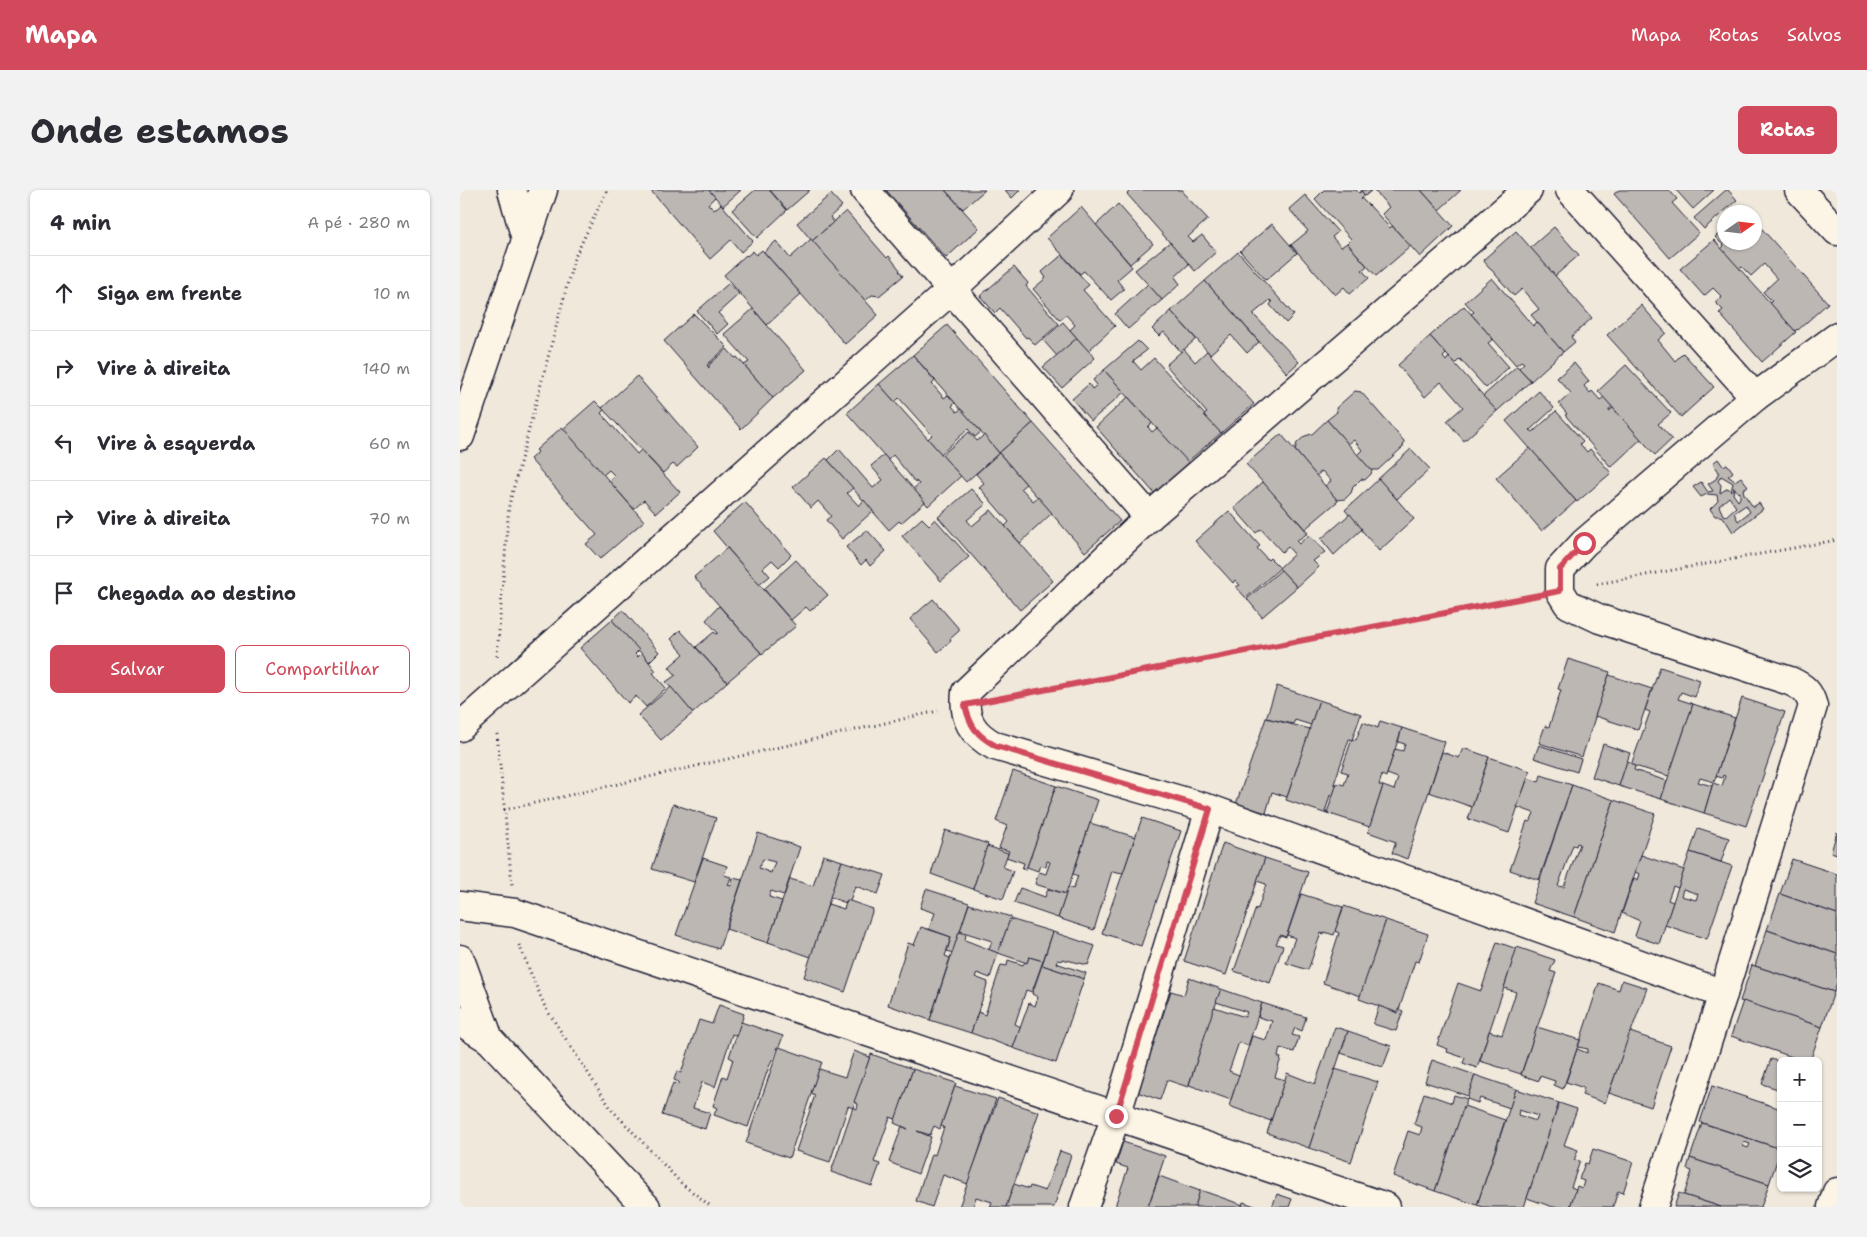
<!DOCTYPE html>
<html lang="pt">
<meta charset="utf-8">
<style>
body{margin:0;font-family:"Shantell Sans",sans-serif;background:#f2f2f3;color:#2b2b33}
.controls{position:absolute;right:15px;bottom:15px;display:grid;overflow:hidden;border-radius:8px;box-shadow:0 1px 4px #0004}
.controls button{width:45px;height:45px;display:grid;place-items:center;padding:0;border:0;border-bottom:1px solid #e1e1e2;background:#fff;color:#2b2b33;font:25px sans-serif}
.compass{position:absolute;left:1257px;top:15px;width:45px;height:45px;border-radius:50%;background:#fff;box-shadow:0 1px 4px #0004;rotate:76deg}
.stop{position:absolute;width:15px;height:15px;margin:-11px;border:4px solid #d1495b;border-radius:50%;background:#fff}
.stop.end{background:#d1495b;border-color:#fff;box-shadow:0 1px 5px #0008}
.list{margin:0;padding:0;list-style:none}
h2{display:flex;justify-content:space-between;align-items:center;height:65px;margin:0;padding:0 20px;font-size:21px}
h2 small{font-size:16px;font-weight:400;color:#7c7c81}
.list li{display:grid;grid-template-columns:32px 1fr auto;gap:15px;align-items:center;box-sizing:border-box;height:75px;padding:0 20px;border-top:1px solid #e1e1e2}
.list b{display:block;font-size:19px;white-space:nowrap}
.list em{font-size:16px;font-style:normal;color:#7c7c81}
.actions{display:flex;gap:10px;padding:15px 20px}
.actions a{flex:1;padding:11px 0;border:1px solid #d1495b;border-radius:8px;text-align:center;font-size:18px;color:#d1495b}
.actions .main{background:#d1495b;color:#fff}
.icon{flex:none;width:28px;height:28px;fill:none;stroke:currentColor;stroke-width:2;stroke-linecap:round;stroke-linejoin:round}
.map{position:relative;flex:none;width:1377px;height:1017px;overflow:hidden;border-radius:8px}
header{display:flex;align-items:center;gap:30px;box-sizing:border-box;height:70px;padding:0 25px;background:#d1495b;color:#fff}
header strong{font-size:24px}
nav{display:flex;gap:28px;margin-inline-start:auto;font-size:18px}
.intro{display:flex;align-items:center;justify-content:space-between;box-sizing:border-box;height:120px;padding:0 30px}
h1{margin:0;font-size:35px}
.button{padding:12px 22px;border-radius:8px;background:#d1495b;color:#fff;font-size:18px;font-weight:700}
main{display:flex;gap:30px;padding:0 30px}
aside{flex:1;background:#fff;border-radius:8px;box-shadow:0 1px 4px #0004}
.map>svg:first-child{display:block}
.building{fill:#bcb7b3;stroke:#22223b;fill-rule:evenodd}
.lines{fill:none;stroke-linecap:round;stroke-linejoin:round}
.minor-casing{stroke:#22223b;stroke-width:31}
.path{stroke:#22223b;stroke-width:3;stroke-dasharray:1 4;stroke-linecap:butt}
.minor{stroke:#fcf5e5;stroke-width:28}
.route{stroke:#d1495b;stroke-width:6}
</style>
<header>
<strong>Mapa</strong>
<nav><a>Mapa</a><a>Rotas</a><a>Salvos</a></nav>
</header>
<div class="intro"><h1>Onde estamos</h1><a class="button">Rotas</a></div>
<main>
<aside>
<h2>4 min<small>A pé · 280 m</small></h2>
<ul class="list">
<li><svg class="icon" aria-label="ahead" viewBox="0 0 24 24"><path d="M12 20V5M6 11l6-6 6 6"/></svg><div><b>Siga em frente</b></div><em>10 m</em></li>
<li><svg class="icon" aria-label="right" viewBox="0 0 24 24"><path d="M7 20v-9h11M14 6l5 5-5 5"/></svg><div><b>Vire à direita</b></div><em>140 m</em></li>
<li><svg class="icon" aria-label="left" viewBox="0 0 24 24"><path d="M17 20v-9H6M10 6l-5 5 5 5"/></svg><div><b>Vire à esquerda</b></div><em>60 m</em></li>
<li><svg class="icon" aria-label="right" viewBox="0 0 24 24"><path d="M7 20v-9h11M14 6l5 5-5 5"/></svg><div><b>Vire à direita</b></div><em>70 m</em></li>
<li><svg class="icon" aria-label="arrive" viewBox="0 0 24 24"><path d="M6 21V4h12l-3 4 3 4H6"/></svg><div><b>Chegada ao destino</b></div></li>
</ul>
<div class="actions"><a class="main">Salvar</a><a>Compartilhar</a></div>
</aside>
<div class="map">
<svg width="1377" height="1017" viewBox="0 0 1377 1017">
<rect width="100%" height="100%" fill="#efe8db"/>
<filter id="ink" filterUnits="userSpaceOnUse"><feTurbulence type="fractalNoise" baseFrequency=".02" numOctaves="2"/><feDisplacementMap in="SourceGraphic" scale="10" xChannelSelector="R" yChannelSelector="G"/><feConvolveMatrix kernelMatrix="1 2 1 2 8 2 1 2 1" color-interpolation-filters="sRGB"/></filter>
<g filter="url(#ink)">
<!-- building -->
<g class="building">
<polygon points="193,0 249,0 255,7 248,14 254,20 261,14 293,51 281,62 271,50 250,69 191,1"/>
<polygon points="249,0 281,0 263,16"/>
<polygon points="295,0 309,0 327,20 297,48 272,20"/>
<polygon points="310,0 350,0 327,20"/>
<polygon points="426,0 485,0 519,38 486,68"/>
<polygon points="485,0 525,0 503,19"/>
<polygon points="545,0 560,0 552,8"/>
<polygon points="671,0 723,0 723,3 748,29 728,47 733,52 742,45 756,62 735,81 667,4"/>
<polygon points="864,0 896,0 899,3 902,1 905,5 901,8 909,16 909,15 930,38 932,36 951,56 916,86 887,53 891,49 855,9"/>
<polygon points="901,0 912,0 905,6"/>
<polygon points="914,0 961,0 993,36 960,67 922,24 929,17"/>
<polygon points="961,0 1001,0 979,20"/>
<polygon points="1159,0 1209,0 1217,9 1212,13 1239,43 1210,68 1154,4"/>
<polygon points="1216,0 1254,0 1233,19"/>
<polygon points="1266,0 1268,0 1277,10 1244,39 1234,28"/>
<polygon points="371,4 382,16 370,27 374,32 352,51 337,33"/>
<polygon points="845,5 878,42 872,47 881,57 887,53 907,76 902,80 909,88 890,104 884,97 875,105 831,55 848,41 829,19"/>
<polygon points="658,14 693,54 670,74 636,35"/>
<polygon points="621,17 672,77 657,90 664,99 651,110 624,81 620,84 587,48"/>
<polygon points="386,21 427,68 429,66 440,80 439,81 443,86 419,106 412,105 405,111 352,51"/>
<polygon points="1294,30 1368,113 1338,140 1337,139 1335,141 1309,113 1312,111 1303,102 1317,89 1304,74 1291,86 1282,77 1279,79 1271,70 1261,59 1264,56 1255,47 1264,39 1264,52 1294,52"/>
<polygon points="812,34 837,63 806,90 780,61"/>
<polygon points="1094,37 1119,65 1095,86 1070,58"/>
<polygon points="1056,41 1132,128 1111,147 1115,152 1103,162 1071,125 1079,119 1062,99 1054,106 1023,70"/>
<polygon points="351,49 418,125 385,154 304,62 316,51 330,68"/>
<polygon points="1254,50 1336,142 1302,172 1259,123 1263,120 1255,112 1262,107 1253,98 1244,106 1220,79"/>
<polygon points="710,52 729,74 715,87 720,94 702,110 675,80"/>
<polygon points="302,60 341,104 307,135 264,85 286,65 287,66 293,61 296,65"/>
<polygon points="778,62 834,125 826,133 810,115 812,112 810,110 793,124 839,172 827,183 745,91"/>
<polygon points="602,65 629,95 623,100 655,136 628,161 610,140 615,135 606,125 600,130 573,99 586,88 582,82"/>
<polygon points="554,77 568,93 566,96 599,134 575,155 568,147 566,148 540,118 535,123 520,106"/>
<polygon points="1032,88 1073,136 1077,132 1103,162 1071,191 1059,178 1064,173 1061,171 1056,175 1011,124 1014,122 1005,112"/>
<polygon points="745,91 799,152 787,163 771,145 750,164 711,121"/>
<polygon points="269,93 279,104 258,123 268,134 257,144 237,121"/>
<polygon points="688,94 702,110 668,139 655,124"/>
<polygon points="1181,115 1206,143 1198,150 1215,171 1223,163 1254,197 1221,227 1147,145"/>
<polygon points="1004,116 1033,149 1028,153 1049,177 1026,198 1000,169 995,174 970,146"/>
<polygon points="293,119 346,180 313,208 284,175 289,172 264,144"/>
<polygon points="711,121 736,149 721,162 704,142 699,146 692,139"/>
<polygon points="234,124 267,157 247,175 249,178 249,175 267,159 275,168 277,167 313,208 281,239 204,151"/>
<polygon points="603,132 617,148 597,166 583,150"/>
<polygon points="487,135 573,233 539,263 453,165"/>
<polygon points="970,146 986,164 983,167 986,171 989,167 1037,221 1004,251 987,231 1003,217 981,192 965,207 938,175"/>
<polygon points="617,148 635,168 602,198 583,177"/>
<polygon points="678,151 687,160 673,171 681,180 694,168 761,243 727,272 644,180"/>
<polygon points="724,159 735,172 747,161 794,214 761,243 744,225 747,223 706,175"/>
<polygon points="453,165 475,191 472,194 484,208 488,205 495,213 492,216 497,222 501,219 521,242 515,247 508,239 481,264 468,249 472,245 439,208 435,212 419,194"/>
<polygon points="1114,173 1129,191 1124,196 1130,203 1132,201 1140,210 1144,207 1152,216 1149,220 1149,221 1153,218 1181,249 1151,277 1105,225 1107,224 1099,214 1111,203 1097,188"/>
<polygon points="1166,175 1211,223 1198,234 1212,249 1195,265 1138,201"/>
<polygon points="1057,176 1071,191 1037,221 1023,206"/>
<polygon points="644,180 664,202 631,231 612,209 629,194 632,199 637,195 633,190"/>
<polygon points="177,186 238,257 217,277 213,274 203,283 142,218"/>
<polygon points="419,194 501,286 468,316 453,299 459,294 456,291 456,293 433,265 428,270 387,223"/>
<polygon points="895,201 901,202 944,251 943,257 918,280 911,280 897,265 902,260 894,250 888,254 867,230 877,222 876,218"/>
<polygon points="1079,201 1094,218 1070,240 1073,242 1096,221 1123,251 1120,254 1127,262 1130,259 1151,283 1117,312 1046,231"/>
<polygon points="668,207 692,233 688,237 692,242 697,238 729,273 695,304 636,237"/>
<polygon points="135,211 144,220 141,223 177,264 181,260 220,302 196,323 184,310 174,319 149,291 155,286 149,280 143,285 103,239"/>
<polygon points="867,230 912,281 911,284 905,290 901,289 893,297 891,303 885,309 877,310 865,296 871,291 862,281 856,286 835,260 837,253 845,246 852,244"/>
<polygon points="573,233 660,331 625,362 539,263"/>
<polygon points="102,237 184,331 140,369 126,354 137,345 70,269 78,262 76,260"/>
<polygon points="509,242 517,251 524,245 539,263 506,292 482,265"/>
<polygon points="821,244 878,311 845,339 786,274"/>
<polygon points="1070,258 1116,311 1082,341 1036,288"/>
<polygon points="379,259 413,298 423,290 411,276 424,265 465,312 441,333 439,331 429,340 368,270"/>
<polygon points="951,259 970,279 937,309 918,289"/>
<polygon points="539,263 566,294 561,298 573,311 578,307 592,323 560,353 545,336 549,332 519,297 524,293 516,284"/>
<polygon points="366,268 393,298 387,303 399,316 404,310 413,321 382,349 366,330 371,326 358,311 351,318 333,297"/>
<path d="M1258,269L1263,276L1267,274L1273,282L1268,286L1275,291L1281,287L1288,296L1283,299L1284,304L1293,317L1299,313L1303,319L1273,342L1264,328L1260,326H1255L1250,319L1258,311L1257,305L1247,304L1241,307L1233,297L1241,292L1248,302L1253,301L1248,294L1256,289L1259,282L1253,273ZM1261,286L1273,293L1271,301L1268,298L1260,303L1261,295L1258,291ZM1274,297L1278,303L1280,302V308L1278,311L1273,304ZM1269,307L1276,317L1266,326L1263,325L1259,316ZM1286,315L1290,322L1278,331L1274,323Z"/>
<polygon points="919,289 954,329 919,361 885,320"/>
<polygon points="803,292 848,343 836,351 839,354 849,345 865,362 853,371 859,377 837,397 819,378 834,364 828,357 822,362 801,339 796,343 774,318"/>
<polygon points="511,299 526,314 507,330 512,336 531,320 593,391 560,420 478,327"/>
<polygon points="285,312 331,365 319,377 312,370 303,378 310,386 299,395 253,341"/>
<polygon points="769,321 800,356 797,358 808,370 810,368 820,378 786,408 776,397 780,395 775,390 773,393 735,351"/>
<polygon points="890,324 902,339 874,365 861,349"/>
<polygon points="462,328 469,335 475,329 509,367 481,391 442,346"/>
<polygon points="407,340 426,361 410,376 406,370 401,375 386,357"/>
<polygon points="267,358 336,436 302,464 234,387"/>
<polygon points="336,370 368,405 350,421 346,417 331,430 304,399"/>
<polygon points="821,380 837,397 802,427 787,409"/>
<polygon points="473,409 500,440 490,449 491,451 478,462 450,429"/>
<polygon points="259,416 301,463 267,492 236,457 254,442 256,444 258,443 246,430"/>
<polygon points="163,420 199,462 189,472 152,430"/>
<polygon points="152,430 179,460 175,464 178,467 182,463 196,481 193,483 206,498 186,517 176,506 168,513 120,458"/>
<polygon points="220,440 267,492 233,523 206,492 216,485 209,477 224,464 211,449"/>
<polygon points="1108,469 1150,482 1122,567 1079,553 1085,536 1089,537 1101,500 1098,499"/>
<polygon points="1200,477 1240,490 1235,507 1221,502 1218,509 1233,514 1209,586 1171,575 1190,522 1185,520"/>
<polygon points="1149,485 1192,499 1178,540 1135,526"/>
<polygon points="817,496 859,510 851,535 835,530 833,534 806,528"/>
<polygon points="211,497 233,523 201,550 178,525"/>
<polygon points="1282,508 1325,522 1286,636 1244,623 1253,593 1262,596 1265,586 1263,585 1262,588 1256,586"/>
<polygon points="859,510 901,524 892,550 889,549 874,594 877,595 873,606 870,605 865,622 867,622 867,624 826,610"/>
<polygon points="1233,514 1275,528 1254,592 1240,588 1238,592 1252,596 1244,623 1201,609"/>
<polygon points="806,528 850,539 827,607 812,602 806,623 776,614"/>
<polygon points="920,531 942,538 926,587 922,585 919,595 923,596 910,637 867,623 877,593 884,595 888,583 881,581 892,549 896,550 903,532 918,538"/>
<polygon points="942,538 985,552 947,669 932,663 936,652 908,642 923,596 934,600 938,588 927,584 935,559 943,561 945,554 938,552"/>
<polygon points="1143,554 1170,563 1159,596 1132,587"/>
<polygon points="1079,555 1121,569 1117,582 1074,568"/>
<polygon points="1003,558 1029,567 1012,617 969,602 982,562 999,568"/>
<polygon points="1029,567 1070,581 1049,643 1008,629"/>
<polygon points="1167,571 1175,576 1174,580 1207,591 1201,609 1159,596"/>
<polygon points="553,581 596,596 566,680 562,679 564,673 546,667 549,661 539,658 547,636 536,631"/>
<polygon points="1081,585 1112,595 1079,690 1050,680 1067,631 1070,632 1074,623 1057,617 1068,588 1079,592"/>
<path d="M1112,595L1154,610L1114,727L1072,713ZM1117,653L1120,654L1104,697L1098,696L1113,655L1116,656Z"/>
<polygon points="596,596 638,610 606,704 575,694 579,682 586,684 590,672 587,671 586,677 580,675 578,681 567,677"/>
<polygon points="1154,610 1195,624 1155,742 1114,727"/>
<polygon points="213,614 256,628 234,692 192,679"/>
<polygon points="682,628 721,641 681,756 642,743"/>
<polygon points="630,633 675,647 663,683 652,681 634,740 598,728 608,697 613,699 618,686 613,684"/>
<polygon points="1238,638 1269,648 1261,672 1230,662"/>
<polygon points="485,640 528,654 513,699 471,684"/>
<polygon points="1377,642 1377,664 1371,662"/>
<path d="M298,643L340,657L324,705L311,701L309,707L322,711L308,753L266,739ZM303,669L315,672L311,683L299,678Z"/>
<polygon points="763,653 805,668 766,785 724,771"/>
<polygon points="527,656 548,663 543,677 553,681 543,709 513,699"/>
<path d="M1230,662L1272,676L1247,749L1205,735ZM1223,699L1238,704L1236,710L1221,706Z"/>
<polygon points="363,665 382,671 351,767 308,752 330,689 353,696"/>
<polygon points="1181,665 1224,680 1218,698 1213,696 1208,710 1213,712 1199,754 1175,746 1180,731 1162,723 1174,688 1178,690 1180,684 1175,682"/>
<polygon points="243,668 267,676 264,685 271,687 268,695 271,696 273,688 282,690 259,759 216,745"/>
<polygon points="805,668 848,682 826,747 820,745 816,754 823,756 810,793 774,781 796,718 798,719 806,694 797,691"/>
<polygon points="1332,669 1377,684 1377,724 1320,704"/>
<polygon points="382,671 425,685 418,704 395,696 390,711 387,710 386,713 370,707"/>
<polygon points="560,698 585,707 588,699 606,704 598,728 554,713"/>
<polygon points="466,699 509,713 493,763 487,761 491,747 469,739 475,723 460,718"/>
<polygon points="841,704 883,717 874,745 864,742 864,744 861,743 848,780 826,773 835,748 827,745"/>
<polygon points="1320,704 1377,724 1377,764 1307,740"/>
<polygon points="387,710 413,719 385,802 344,787 368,714 384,719"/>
<polygon points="509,714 551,727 538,763 529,760 532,751 500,741"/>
<polygon points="884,716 926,730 901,806 863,793 879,743 875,741"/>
<polygon points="550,729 593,742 583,771 569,767 567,773 538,763"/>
<polygon points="926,730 968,744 959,772 955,771 938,823 899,809"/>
<polygon points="461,737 491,747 485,766 490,768 470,830 428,815 448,753 454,755"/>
<polygon points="1307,740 1377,764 1377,792 1374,802 1295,776"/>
<polygon points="499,742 506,744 505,750 538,763 530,788 517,783 515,787 528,792 511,843 470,830"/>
<polygon points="593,742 635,756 628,775 602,769 601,771 597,770 596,773 626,783 624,789 582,775"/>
<polygon points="1037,752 1057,759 1017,878 1003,873 1005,868 987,862 988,859 977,855 998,793 1021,801"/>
<polygon points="1057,757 1095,770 1090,781 1096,783 1061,884 1020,871 1029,841 1042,845 1056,802 1044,798"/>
<polygon points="569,767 583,771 572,802 566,800 555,834 561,837 553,858 511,843 518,822 525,825 541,775 547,776 548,770 563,775 565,772 567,773"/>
<polygon points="582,775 624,789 596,873 553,858 569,813 575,816 578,807 572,804"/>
<polygon points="1292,775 1374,802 1362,837 1280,811"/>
<polygon points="729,788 761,799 728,897 707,890 700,910 677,902 711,801 724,805"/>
<polygon points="1162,790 1187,798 1145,913 1122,905 1124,898 1106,892 1117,859 1127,863 1128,859 1118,857 1139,793 1159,800"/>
<polygon points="761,799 802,813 788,856 779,852 769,881 779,885 771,910 729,895 754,817 785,827 787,822 756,812"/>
<polygon points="1283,811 1362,837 1350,871 1344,871 1271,846"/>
<polygon points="802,813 846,827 842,841 835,838 832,845 839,847 834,862 820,858 818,867 821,868 815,887 825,890 811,931 769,916 792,846 806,850 812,831 798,827"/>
<polygon points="259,815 284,824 277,846 272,844 255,897 242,892 233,918 250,923 245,939 202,925 213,893 218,895 219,892 214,890 217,881 221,883 239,830 252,834"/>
<polygon points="919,816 938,823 938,819 943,821 936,841 913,834"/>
<polygon points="281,832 323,846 319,857 317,857 307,882 288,937 254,925 257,918 253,916 263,886 267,888 273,869 269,867"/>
<polygon points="875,837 888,841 849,958 807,943 827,883 855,894"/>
<polygon points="1077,837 1120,850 1103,899 1094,895 1095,891 1080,886 1079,891 1061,885"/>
<polygon points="888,841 931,856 923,877 881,863"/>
<polygon points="1170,842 1211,856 1191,917 1149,903"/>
<polygon points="319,857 362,872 329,968 286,953"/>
<polygon points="394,861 410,867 393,918 388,916 370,972 336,961 355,905 351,903 359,879 385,887"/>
<polygon points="411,864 453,879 436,929 430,927 414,972 420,974 412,996 371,982 393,917 397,919 398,914 394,912"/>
<polygon points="1311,869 1321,872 1321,900 1302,894"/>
<polygon points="972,870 1015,885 1008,906 965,892"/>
<polygon points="453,879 496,893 480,939 474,936 470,945 457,941 471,947 458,984 429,972 442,936 448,939 434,933"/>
<polygon points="875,879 918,892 891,972 849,958"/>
<polygon points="1015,885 1056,899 1050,918 1020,908 1018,913 1007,909"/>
<polygon points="495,896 536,909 508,994 483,985 472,1017 456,1011 471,964 475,965 484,937 481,936"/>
<polygon points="1252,896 1321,919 1321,959 1240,932"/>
<path d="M1056,899L1099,913L1064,1017H1023L1017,1015ZM1059,920L1078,926L1076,931L1058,925Z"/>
<polygon points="964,903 992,913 994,905 1007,909 975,1001 933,986 948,941 960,945 962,937 954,934"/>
<polygon points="538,908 579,922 554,994 546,1017 530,1017 532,1012 516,1007 513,1017 499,1017"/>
<polygon points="1099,913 1117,919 1104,955 1118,960 1114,970 1120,971 1111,997 1116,999 1110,1017 1093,1017 1067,1008"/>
<polygon points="1004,916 1045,930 1017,1015 975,1001"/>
<path d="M1242,933L1321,959L1309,994L1230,968ZM1284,952L1290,954L1288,958L1283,956Z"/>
<polygon points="663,952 705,966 688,1017 656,1017 656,1013 668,978 656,974"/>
<polygon points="1133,959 1173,972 1163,1003 1158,1001 1153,1017 1110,1017 1117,996 1122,998 1124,991 1119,989 1125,973 1128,974"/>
<polygon points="600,961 611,965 594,1017 546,1017 554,994 569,999 570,996 585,1001"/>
<polygon points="1230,968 1309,994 1301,1017 1261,1017 1224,1005 1232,981 1227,979"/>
<polygon points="699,986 740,1001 735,1017 688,1017"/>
<polygon points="740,1000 783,1015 782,1017 735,1017"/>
<polygon points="1219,1003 1224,1005 1261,1017 1214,1017"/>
<polygon points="817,1004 832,1009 829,1017 812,1017"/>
<polygon points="783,1012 798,1017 782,1017"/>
</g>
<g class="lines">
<!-- minor casing -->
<g class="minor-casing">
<g id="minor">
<polyline points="52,0 66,49"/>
<path d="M405,0L689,327L506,502C503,529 512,544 535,556L750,619L1263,804"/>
<polyline points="1110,0 1295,207 1377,147"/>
<polyline points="1339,0 1377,41"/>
<polyline points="0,246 83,0"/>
<polyline points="689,327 1068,0"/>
<polyline points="0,537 491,100 599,0"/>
<polyline points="0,716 55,723 926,1017"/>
<polyline points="0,769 29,849"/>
<polyline points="0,831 29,849 186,1017"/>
<polyline points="624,1017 656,926 750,619"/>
<path d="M1193,1017L1263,804L1353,516C1349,501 1343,497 1330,491L1140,429L1108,414L1100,401V379L1124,353L1295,207"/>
<polyline points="1372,1017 1377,1002"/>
</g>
</g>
<!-- path -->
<g class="path">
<polyline points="1137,394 1377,350"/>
<polyline points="37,466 49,315 114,69 147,0"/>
<polyline points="543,508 1072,406"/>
<polyline points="37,544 52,695"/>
<polyline points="44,620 478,521"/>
<polyline points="59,755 85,817 152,920 223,995 252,1017"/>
</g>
<!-- minor -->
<use href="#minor" class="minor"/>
</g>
</g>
<g class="lines" filter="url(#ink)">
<!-- route -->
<path class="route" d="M656,926L750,619L536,556C516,545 510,536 505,515L1100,401V379L1124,353"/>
</g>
</svg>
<div class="controls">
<button>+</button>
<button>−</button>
<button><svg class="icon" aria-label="layers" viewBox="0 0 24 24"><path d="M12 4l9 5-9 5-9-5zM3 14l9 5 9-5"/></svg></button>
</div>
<svg class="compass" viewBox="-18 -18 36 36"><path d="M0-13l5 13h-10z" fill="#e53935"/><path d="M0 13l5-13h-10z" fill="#7c7c81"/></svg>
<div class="stop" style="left:1124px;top:353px"></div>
<div class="stop end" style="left:656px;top:926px"></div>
</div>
</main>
